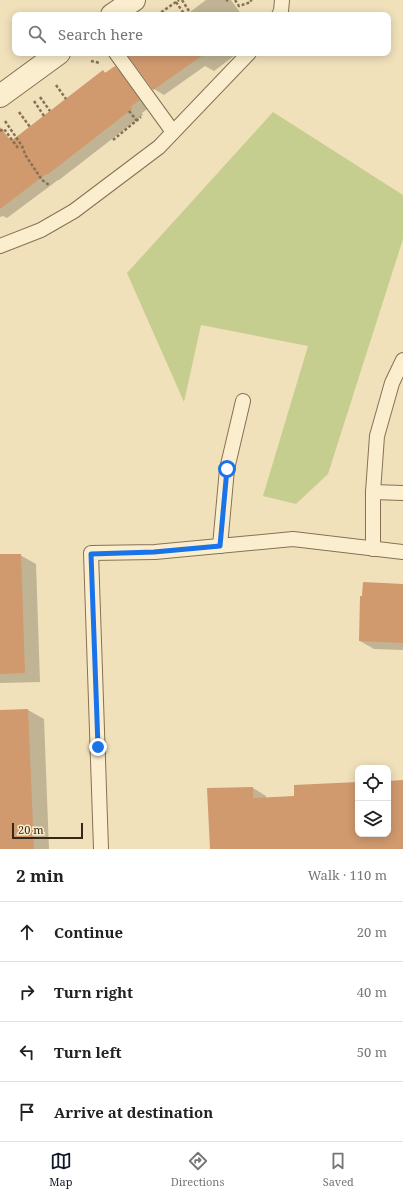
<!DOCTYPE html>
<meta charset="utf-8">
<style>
body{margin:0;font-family:"Noto Serif",serif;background:#f6f6f6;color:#222}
.controls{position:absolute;right:12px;bottom:12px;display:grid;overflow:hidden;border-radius:8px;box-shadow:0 2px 10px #0003}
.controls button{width:36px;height:36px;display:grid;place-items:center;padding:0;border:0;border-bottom:1px solid #e0e0e0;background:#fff;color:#222;font:20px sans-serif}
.scale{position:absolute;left:12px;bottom:10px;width:71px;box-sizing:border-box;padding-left:4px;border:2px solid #35281a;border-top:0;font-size:11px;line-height:14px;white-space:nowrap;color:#35281a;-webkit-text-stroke:3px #f7ebca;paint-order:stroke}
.stop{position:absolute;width:12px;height:12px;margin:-9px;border:3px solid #1a73e8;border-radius:50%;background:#fff}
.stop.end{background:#1a73e8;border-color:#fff;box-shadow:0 1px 4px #0008}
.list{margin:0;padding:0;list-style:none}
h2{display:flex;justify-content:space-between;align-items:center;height:52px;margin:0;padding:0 16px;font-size:17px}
h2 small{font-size:13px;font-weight:400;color:#767676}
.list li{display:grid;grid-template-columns:26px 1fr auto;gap:12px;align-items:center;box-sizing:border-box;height:60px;padding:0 16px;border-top:1px solid #e0e0e0}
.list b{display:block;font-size:15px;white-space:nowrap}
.list em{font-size:13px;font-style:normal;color:#767676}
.icon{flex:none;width:22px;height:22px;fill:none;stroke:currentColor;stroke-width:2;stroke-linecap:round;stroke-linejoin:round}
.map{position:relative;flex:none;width:403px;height:849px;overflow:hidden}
.search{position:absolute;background:#fff;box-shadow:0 2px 10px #0003;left:12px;right:12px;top:12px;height:44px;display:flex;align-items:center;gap:10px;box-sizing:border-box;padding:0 14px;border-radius:8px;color:#767676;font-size:15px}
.sheet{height:292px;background:#fff}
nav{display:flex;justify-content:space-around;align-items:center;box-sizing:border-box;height:56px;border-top:1px solid #e0e0e0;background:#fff;font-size:11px;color:#767676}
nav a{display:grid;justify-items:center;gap:2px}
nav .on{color:#111827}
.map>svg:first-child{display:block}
.green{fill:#c5ce8f}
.shadow{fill:#0003}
.building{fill:#d0996e}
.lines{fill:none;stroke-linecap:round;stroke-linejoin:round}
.lane-casing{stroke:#877154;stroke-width:16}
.street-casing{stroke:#877154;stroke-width:24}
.path{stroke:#877154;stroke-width:2.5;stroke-dasharray:3 2;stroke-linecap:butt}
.lane{stroke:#fbeece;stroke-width:14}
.street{stroke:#fbeece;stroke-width:22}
.route{stroke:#1a73e8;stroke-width:5}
</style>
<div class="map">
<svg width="403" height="849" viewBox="0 0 403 849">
<rect width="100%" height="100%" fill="#f0e1bb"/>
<!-- green -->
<polygon class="green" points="273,112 403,195 403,239 328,474 296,504 263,496 308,346 201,325 184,402 127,273"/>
<!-- shadow -->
<g class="shadow">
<polygon points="206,0 231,0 242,15 186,15"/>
<polygon points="134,53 238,53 214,71 205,66 164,95 154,89 130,56"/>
<polygon points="115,67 126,74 150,107 142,113 143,115 59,180 58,180 7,218 3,216 0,217 0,143 7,137 13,141 103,71 106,73"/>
<polygon points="0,555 20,555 36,564 40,682 0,683"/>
<polygon points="403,585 403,650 374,649 360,641"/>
<polygon points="28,710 44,719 49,849 0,849 0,711"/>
<polygon points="403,781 403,849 211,849 253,788 266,796 266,798 295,797 358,783 358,834 388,834 388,782"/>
</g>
<!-- building -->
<g class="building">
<polygon points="132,53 206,53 153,90 128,56"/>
<polygon points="115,66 140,100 131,106 132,109 47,175 46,174 0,209 0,127 11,141 103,70 105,73"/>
<polygon points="0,554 21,554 25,673 0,674"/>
<polygon points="363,582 403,584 403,643 359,641 360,596 362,596"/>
<polygon points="28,709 34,849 0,849 0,710"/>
<polygon points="403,780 403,849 210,849 207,788 253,787 253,798 294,796 294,785 358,782 358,834 388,834 388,781"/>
</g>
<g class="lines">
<!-- lane casing -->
<g class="lane-casing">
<g id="lane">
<polyline points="279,15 281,11 282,0"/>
<polyline points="116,53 173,132"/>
<polyline points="0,246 41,230 74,211 159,147 249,53"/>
<polyline points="373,492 403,493"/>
<polyline points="220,546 227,469 243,401"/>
<polyline points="373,549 373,492 377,436 392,383 403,360"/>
<polyline points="101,849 91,553 155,552 293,539 403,552"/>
</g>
</g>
<!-- street casing -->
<g class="street-casing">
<g id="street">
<polyline points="112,15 134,0"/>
<polyline points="0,96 59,53"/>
</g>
</g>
<!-- path -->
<g class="path">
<polyline points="182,0 189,11"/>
<polyline points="235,0 239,6 251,2 251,0"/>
<polyline points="226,1 228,0"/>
<polyline points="176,2 185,15"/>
<polyline points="157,15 179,0"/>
<polyline points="91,61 100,63"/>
<polyline points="56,85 66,99"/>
<polyline points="40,97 50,111"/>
<polyline points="34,101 44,116"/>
<polyline points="129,111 137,121"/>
<polyline points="19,112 30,127"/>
<polyline points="5,121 22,146 26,156 42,180 49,185"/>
<polyline points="0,131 4,129 18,148"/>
<polyline points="113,140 141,117"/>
</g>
<!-- lane -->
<use href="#lane" class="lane"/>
<!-- street -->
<use href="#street" class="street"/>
</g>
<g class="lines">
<!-- route -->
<polyline class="route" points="98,747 91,554 154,552 220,546 227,469"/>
</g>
</svg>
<div class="controls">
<button><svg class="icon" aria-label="locate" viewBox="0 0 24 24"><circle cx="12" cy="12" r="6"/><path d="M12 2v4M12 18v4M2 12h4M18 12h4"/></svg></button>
<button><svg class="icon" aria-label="layers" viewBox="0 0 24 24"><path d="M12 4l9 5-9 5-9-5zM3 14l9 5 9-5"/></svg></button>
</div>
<div class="scale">20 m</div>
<div class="stop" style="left:227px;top:469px"></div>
<div class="stop end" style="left:98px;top:747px"></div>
<div class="search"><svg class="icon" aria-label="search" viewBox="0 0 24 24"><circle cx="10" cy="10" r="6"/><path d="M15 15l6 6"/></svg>Search here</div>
</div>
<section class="sheet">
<h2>2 min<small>Walk · 110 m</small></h2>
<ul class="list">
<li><svg class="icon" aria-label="ahead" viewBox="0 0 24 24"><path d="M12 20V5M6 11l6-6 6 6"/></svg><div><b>Continue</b></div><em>20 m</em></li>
<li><svg class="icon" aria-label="right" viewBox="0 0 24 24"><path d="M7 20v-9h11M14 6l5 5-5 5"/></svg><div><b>Turn right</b></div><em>40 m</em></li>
<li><svg class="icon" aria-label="left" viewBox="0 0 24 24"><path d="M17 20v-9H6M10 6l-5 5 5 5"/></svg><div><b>Turn left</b></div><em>50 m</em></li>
<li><svg class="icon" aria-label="arrive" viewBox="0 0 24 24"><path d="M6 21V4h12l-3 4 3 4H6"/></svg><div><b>Arrive at destination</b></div></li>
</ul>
</section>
<nav>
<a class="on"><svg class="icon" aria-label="map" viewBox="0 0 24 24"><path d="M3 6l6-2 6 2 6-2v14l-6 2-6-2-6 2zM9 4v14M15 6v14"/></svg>Map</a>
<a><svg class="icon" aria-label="directions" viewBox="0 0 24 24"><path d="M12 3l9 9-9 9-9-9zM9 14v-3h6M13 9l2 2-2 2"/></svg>Directions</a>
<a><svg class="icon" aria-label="saved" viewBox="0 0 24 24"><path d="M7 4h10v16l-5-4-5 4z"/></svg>Saved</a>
</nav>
